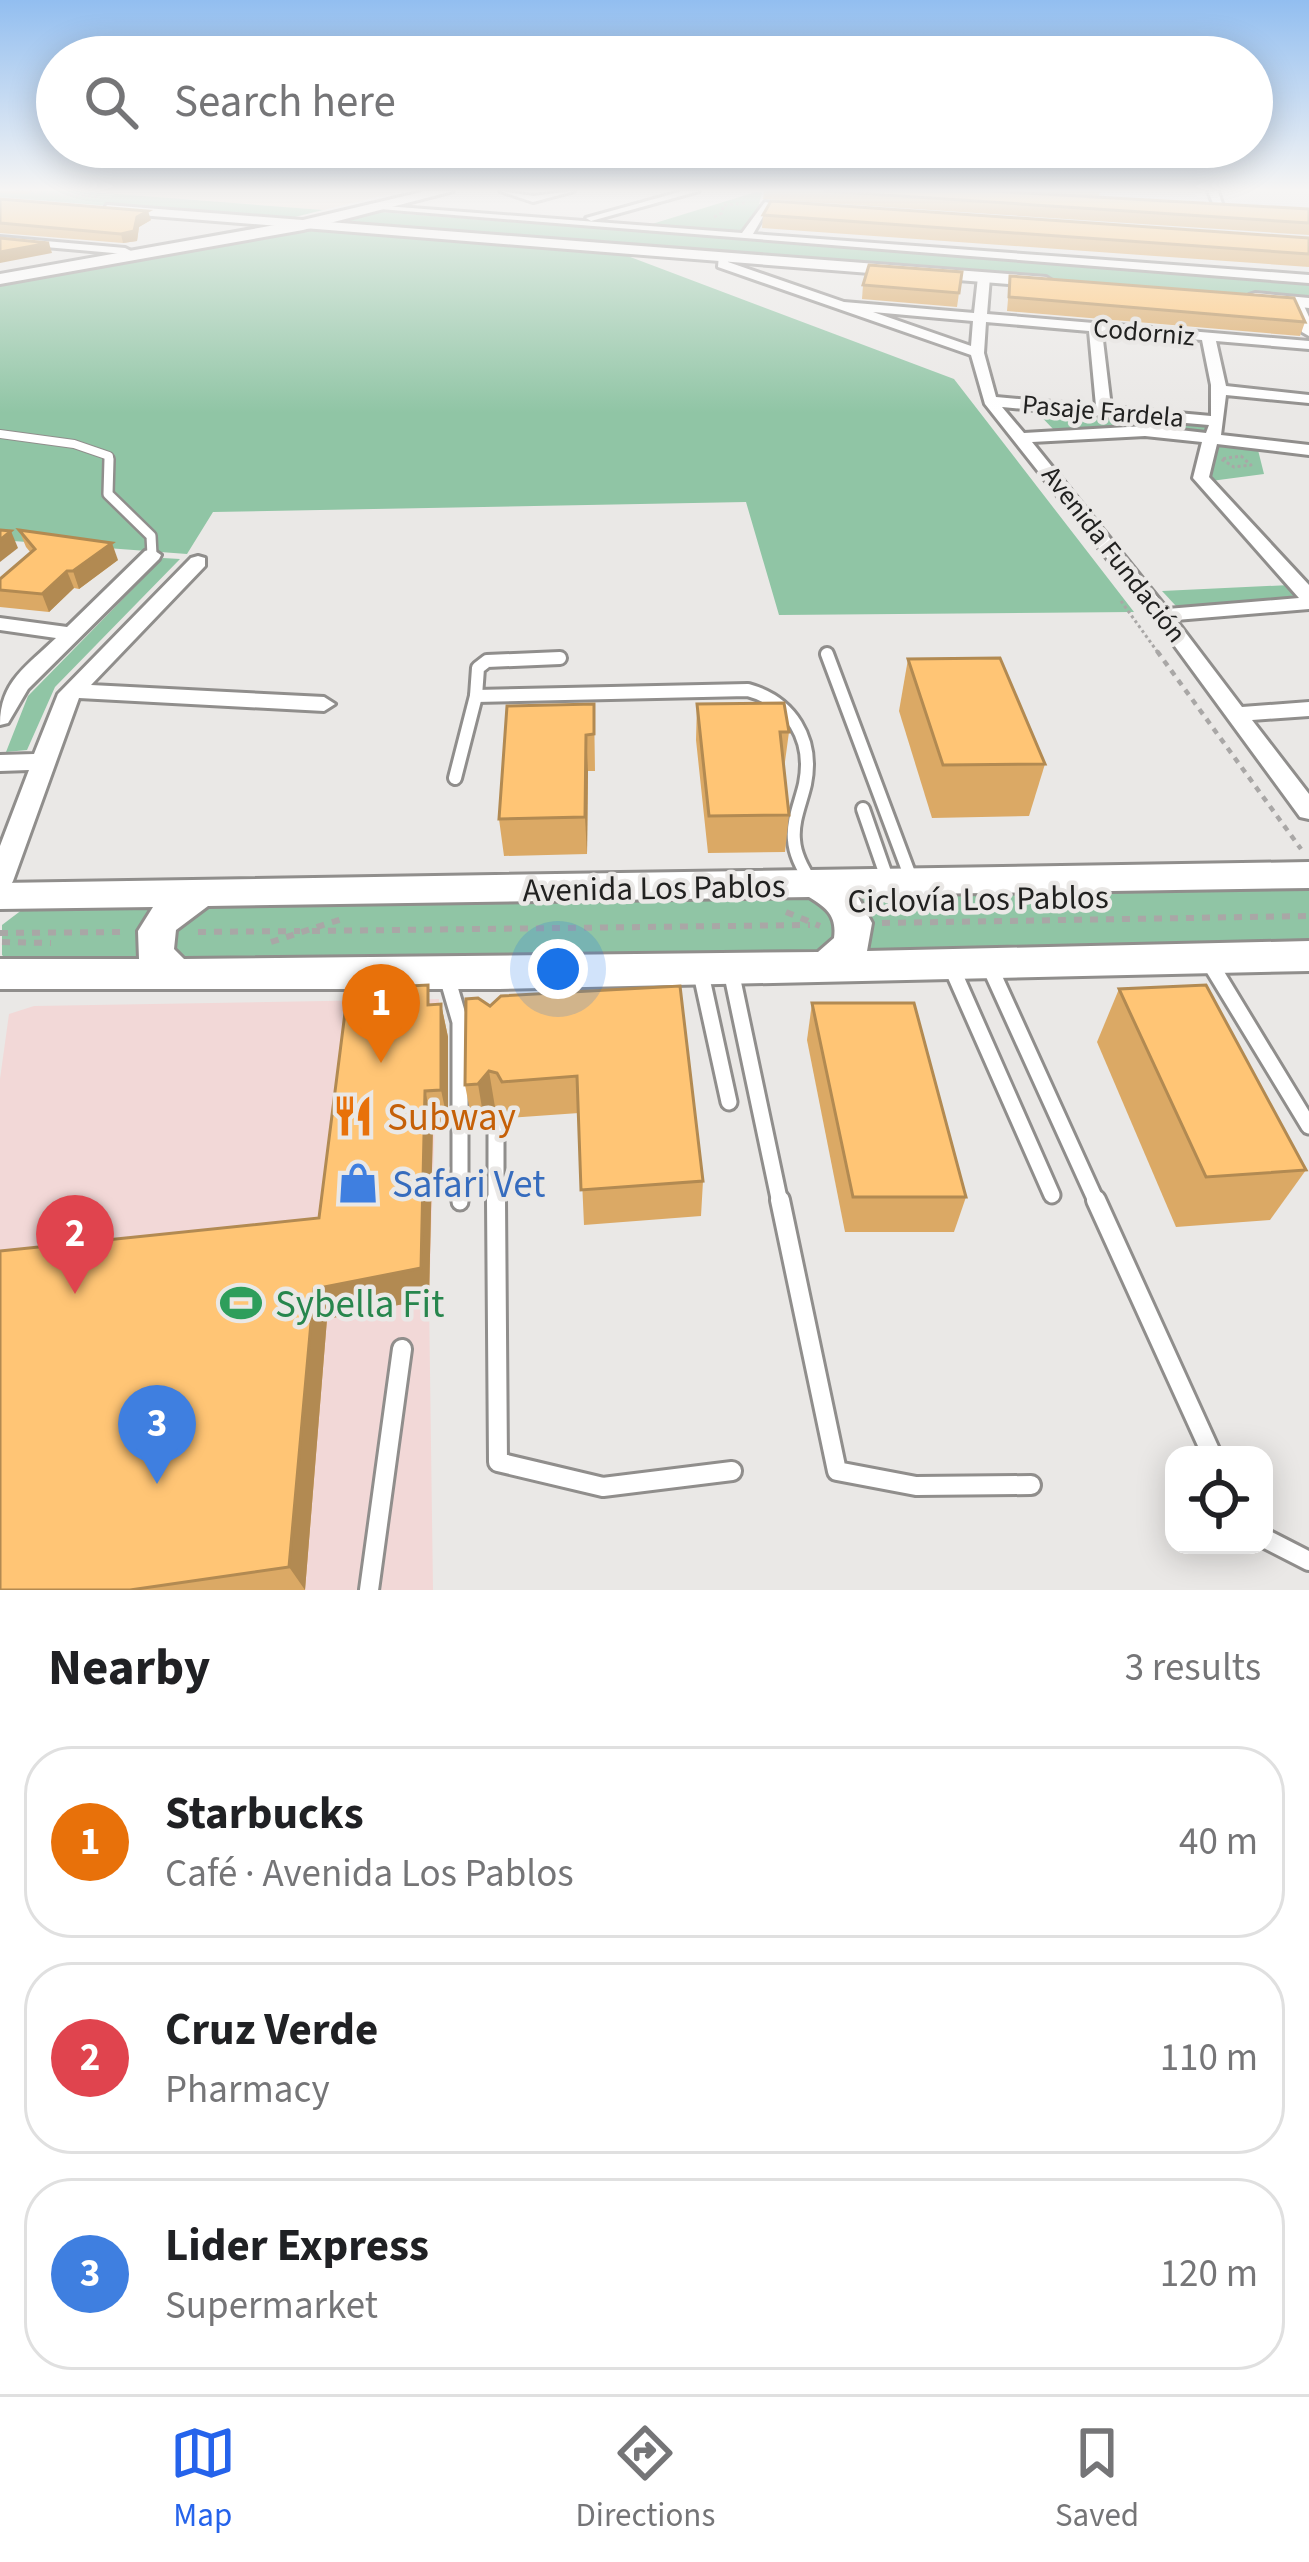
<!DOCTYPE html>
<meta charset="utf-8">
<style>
body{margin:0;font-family:"Source Sans 3",sans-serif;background:#f2f2f2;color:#202124}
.controls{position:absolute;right:36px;bottom:36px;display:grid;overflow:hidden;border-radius:24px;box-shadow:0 6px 30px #0003}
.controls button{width:108px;height:108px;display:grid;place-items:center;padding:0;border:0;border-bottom:3px solid #e0e0e0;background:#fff;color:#202124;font:60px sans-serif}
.you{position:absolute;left:558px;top:969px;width:42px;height:42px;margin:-30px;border:9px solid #fff;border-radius:50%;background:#1a73e8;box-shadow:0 0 0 18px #1a73e833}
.badge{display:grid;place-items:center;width:78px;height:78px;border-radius:50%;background:#2563eb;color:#fff;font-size:39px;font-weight:700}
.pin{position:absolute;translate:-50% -99px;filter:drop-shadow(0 3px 6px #0008)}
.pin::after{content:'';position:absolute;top:63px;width:42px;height:36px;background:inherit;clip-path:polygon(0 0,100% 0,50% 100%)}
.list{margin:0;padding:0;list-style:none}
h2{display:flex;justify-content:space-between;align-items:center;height:156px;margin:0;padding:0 48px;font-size:51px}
h2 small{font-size:39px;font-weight:400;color:#757577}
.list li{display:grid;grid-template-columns:78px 1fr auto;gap:36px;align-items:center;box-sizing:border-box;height:192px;margin:0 24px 24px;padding:0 24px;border:3px solid #e0e0e0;border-radius:48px}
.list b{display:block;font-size:45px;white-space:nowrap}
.list p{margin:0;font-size:39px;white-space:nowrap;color:#757577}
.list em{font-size:39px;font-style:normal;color:#757577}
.icon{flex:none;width:66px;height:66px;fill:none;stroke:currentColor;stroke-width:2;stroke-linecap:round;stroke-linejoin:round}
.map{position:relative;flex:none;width:1309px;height:1590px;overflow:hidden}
.search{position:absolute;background:#fff;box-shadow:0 6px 30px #0003;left:36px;right:36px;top:36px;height:132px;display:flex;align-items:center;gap:30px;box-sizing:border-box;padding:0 42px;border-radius:66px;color:#757577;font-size:45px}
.sheet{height:804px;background:#fff}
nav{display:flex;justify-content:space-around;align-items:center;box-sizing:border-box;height:168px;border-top:3px solid #e0e0e0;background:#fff;font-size:33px;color:#757577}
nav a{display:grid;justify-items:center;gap:6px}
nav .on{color:#2563eb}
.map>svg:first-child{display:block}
.commercial{fill:#f2d8d7}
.industrial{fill:#ecdcca}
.green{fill:#90c5a5}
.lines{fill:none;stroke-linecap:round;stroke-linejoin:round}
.service-far4-casing{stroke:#908e8c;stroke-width:10}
.service-far3-casing{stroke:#908e8c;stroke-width:14}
.service-far2-casing{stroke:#908e8c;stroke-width:18}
.service-far1-casing{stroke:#908e8c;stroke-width:21}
.service-casing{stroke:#908e8c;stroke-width:24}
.minor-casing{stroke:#908e8c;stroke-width:6}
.tertiary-casing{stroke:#908e8c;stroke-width:6}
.secondary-casing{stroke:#908e8c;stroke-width:6}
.primary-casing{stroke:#908e8c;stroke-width:6}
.path-far2{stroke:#a9a7a6;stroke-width:3;stroke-dasharray:3 3;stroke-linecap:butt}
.path-far1{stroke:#a9a7a6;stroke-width:4.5;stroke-dasharray:6 6;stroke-linecap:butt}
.path{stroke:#a9a7a6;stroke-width:6;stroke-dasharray:8 8;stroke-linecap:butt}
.service-far4{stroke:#fff;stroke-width:8}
.service-far3{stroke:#fff;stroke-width:9}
.service-far2{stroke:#fff;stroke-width:12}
.service-far1{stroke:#fff;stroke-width:15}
.service{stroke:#fff;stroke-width:18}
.minor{fill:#fff;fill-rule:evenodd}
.tertiary{fill:#fff;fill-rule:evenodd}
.secondary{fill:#fff;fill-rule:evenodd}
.primary{fill:#fff;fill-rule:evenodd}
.wall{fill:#dba965}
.shaded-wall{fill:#b28a52}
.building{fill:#ffc575;stroke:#b28a52;stroke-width:3}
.labels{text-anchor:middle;stroke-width:9;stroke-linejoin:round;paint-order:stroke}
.far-street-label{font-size:27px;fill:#212120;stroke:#eae8e6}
.street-label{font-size:33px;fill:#212120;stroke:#eae8e6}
.near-food-label{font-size:39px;fill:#c56008;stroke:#eae8e6;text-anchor:start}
.near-shop-label{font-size:39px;fill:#366cbe;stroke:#eae8e6;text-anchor:start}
.near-leisure-label{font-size:39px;fill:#27864d;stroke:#eae8e6;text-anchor:start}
</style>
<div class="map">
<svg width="1309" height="1590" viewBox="0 0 1309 1590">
<rect width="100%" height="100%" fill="#eae8e6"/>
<!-- commercial -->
<polygon class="commercial" points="439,999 429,1299 433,1590 0,1590 0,1079 9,1014 34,1006"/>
<!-- industrial -->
<polygon class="industrial" points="78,191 401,191 323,210"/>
<!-- green -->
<g class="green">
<polygon points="0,191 78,191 323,210 283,220 0,197"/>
<polygon points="756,192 762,193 759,204 765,205 746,236 639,228"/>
<polygon points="380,212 1309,283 1309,301 325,225"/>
<polygon points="307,230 625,255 954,379 1134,612 779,615 746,502 213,512 187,554 0,540 0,284"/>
<polygon points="1032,407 1205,424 1211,427 1209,432 1135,425 1054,430"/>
<polygon points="1210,446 1258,450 1264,474 1211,481"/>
<polygon points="163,558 180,559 55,687 27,750 6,752 28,696"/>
<polygon points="1290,585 1299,597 1176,606 1162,591"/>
<polygon points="1301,887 1309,890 1309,948 7,960 2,955 2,925 27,906"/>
</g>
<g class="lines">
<!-- service-far4 casing -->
<g class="service-far4-casing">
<polyline id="service-far4" points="0,434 74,444 109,456 109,462"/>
</g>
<!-- service-far3 casing -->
<g class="service-far3-casing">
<polyline id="service-far3" points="109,459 108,494 151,536 152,555"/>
</g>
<!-- service-far2 casing -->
<g class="service-far2-casing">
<g id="service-far2">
<polyline points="827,654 912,881"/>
<path d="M476,696L748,690C791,702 814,739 805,784C801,802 792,821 794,840C795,856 803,870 812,883"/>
<polyline points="455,778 476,696 478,668 487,661 560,658"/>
<polyline points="863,809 888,881"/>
</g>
</g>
<!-- service-far1 casing -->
<g class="service-far1-casing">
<g id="service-far1">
<polyline points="988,963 1097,1203"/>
<polyline points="1210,963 1309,1126"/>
<polyline points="951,966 1052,1195"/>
<polyline points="731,971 780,1203"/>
<polyline points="701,974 729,1102"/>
<polyline points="447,977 460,1022 460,1202"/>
<polyline points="496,1119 496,1203"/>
</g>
</g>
<!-- service casing -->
<g class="service-casing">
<g id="service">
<polyline points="496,1200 498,1462 603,1487 732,1471"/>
<polyline points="780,1200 837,1471 916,1486 1031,1485"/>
<polyline points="1096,1200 1212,1455"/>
<polyline points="1264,1538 1309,1561"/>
<polyline points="369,1590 402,1349"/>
</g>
</g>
<!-- minor casing -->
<g class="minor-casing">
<g id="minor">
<polygon points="500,191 533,196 574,191 533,202"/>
<polygon points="683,191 699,191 591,221 586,218"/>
<polygon points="1208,191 1218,191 1225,213 1217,213"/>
<polygon points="765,202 803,208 798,211 768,208 753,234 1309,275 1309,283 367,208 372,205 742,233"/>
<polygon points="0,237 125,248 131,251 125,254 0,243"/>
<path d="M719,254H727L728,262L844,302L974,313L978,277L984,273L990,277L987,314L1309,341V349L1216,341L1226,386L1309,395V403L1226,395L1221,435L1309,445V455L1217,444L1209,477L1309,585V609L1176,620L1242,707L1309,702V716L1252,720L1309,794V819L1300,817L1155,619L985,404L971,355L718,267ZM873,312L973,321L971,346ZM986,322L1089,331L1096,406L996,397L984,353ZM1102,332L1202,340L1211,385V416L1111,407ZM1002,407L1209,425L1206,433L1145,426L1024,433ZM1145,436L1202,442L1193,478L1299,598L1167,609L1032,442Z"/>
<polygon points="1296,298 1301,299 1309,317 1309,336 1302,332 1290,302"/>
<path d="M152,549L161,555L159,559L28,689L8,723L0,725C0,681 27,666 56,638L0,630V618L67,627L145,551Z"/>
<polygon points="198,556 205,558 205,566 91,685 324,697 335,704 324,711 79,698 13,881 9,888 0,890 0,846 29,770 0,771 0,755 34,754 58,694 191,558"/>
</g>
</g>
<!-- tertiary casing -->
<g class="tertiary-casing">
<g id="tertiary">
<polygon points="107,205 1046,277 1054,282 1046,287 102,212"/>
<polygon points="1255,293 1309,298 1309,308 1249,301 1249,295"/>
</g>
</g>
<!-- secondary casing -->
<g class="secondary-casing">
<path id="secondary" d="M1309,862V888L857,895L872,923L867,951L1309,941V971L499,989H0V959H139L138,931L153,907L0,909V883ZM809,897C827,908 837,916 834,938L818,952L184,959L174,949L176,930L208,906Z"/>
</g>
<!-- primary casing -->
<g class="primary-casing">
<polygon id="primary" points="426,191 453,191 303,230 0,284 0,274 303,220"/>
</g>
<!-- path-far2 -->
<g class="path-far2">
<polyline points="16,191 100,197"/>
<polyline points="714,217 722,213 723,205 747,203"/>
<polygon points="1241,456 1251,465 1234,467 1221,459"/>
<polyline points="1121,601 1159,654"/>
</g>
<!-- path-far1 -->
<polyline class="path-far1" points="1157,651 1301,849"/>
<!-- path -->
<g class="path">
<polyline points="786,912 820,926"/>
<polyline points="882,923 1309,916"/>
<polyline points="312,931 810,925"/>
<polyline points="198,932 300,931"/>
<polyline points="0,933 126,932"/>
<polyline points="2,942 51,943"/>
<polyline points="271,942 345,918"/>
</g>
<!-- service-far4 -->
<use href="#service-far4" class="service-far4"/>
<!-- service-far3 -->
<use href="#service-far3" class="service-far3"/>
<!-- service-far2 -->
<use href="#service-far2" class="service-far2"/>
<!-- service-far1 -->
<use href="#service-far1" class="service-far1"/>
<!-- service -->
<use href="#service" class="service"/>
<!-- minor -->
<use href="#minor" class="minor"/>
<!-- tertiary -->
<use href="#tertiary" class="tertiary"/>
<!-- secondary -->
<use href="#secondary" class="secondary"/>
<!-- primary -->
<use href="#primary" class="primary"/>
</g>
<!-- wall -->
<g class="wall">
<polygon points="0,191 33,191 26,194 0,193"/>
<polygon points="764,191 1100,191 1099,197 1309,209 1309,235 763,199"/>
<polygon points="0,199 151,220 139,227 137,241 123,243 0,233"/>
<polygon points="763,215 1309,238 1309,267 762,228"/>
<polygon points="962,272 957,307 862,299 863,285"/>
<polygon points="1010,276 1305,322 1300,336 1007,311"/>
<polygon points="19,530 118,560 79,589 74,588 49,612 0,607 0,579 31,553 26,547"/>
<polygon points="908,659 1045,764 1029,816 932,818 899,711"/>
<polygon points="594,704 595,771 588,771 587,854 504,856 499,819"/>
<polygon points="697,704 789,732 784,769 789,815 785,852 708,853 696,740"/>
<polygon points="1119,989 1306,1170 1270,1220 1176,1227 1097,1042"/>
<polygon points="501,996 703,1181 701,1216 584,1225 579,1113 508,1118 503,1109 495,1107 484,1120 472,1121 465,1085"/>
<polygon points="812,1003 966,1197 954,1232 845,1232 807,1040"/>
<polygon points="441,1004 448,1037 448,1123 433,1124 429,1299 327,1319 305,1590 0,1590 319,1218 432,1005"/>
</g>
<!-- shaded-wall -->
<g class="shaded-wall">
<polygon points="148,211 151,220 139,227 137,241 123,243 121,234 137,217"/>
<polygon points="49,243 52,253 0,263 0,252"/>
<polygon points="11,531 18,548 0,562 0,540"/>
<polygon points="112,543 118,560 79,589 73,571"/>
<polygon points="67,571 74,588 49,612 42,594"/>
<polygon points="586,735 588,771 587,854 585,817"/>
<polygon points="441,1004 448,1037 448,1123 441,1090"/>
<polygon points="489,1071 495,1107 484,1120 478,1084"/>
<polygon points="425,1091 433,1124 429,1299 327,1319 305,1590 289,1567 314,1289"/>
</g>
<!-- building -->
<g class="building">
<polygon points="824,191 988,191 1309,209 1309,223"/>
<polygon points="0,199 148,211 137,217 134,231 121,234 0,223"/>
<polygon points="771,201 1309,238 1309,254 763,215"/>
<polygon points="0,238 49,243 0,252"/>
<polygon points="869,265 962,272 959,293 863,285"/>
<polygon points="1010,276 1294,298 1305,322 1009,297"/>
<polygon points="0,530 11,531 0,540"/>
<polygon points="19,530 112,543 73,571 67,571 42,594 0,590 0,579 35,549"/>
<polygon points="1000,658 1045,764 943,765 908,659"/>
<polygon points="784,703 789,732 780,732 789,815 709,816 697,704"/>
<polygon points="594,704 594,734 586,735 585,817 499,819 507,706"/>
<polygon points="428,985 428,1005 441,1004 441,1090 425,1091 421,1268 314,1289 289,1567 130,1590 0,1590 0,1251 319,1218 348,989"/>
<polygon points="1206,985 1306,1170 1206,1177 1119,989"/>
<polygon points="680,986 703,1181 581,1190 577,1076 502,1082 497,1073 489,1071 478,1084 465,1085 466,999 478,998 490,1006 501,996"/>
<polygon points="812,1003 914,1003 966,1197 853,1197"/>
</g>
<!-- sky -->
<linearGradient id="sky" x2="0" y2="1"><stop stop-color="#92bef0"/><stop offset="0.46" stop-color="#f6f5f4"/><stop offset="1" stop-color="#f6f5f4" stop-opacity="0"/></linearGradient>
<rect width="1309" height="413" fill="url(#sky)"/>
<!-- icons -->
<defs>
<g id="restaurant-bare" transform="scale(3.24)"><path d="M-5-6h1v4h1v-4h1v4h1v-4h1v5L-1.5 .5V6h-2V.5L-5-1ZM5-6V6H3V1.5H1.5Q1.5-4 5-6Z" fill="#e8710a" stroke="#eae8e6" stroke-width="2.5" paint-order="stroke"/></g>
<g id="shop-bare" transform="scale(3.24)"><path d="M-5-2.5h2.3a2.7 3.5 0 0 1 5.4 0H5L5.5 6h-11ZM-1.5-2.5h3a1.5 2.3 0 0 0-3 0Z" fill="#3f7fe0" stroke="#eae8e6" stroke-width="2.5" paint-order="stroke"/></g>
<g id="stadium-bare" transform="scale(3.24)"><path d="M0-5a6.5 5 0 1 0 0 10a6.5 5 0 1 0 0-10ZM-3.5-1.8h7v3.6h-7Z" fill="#2e9e5b" stroke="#eae8e6" stroke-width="2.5" paint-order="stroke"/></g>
</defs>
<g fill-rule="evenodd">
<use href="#restaurant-bare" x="353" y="1116"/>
<use href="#shop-bare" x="358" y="1183"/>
<use href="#stadium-bare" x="241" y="1303"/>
</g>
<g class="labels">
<!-- far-street labels -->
<g class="far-street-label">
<text transform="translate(1144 332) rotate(5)" y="9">Codorniz</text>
<text transform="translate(1103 411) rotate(5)" y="9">Pasaje Fardela</text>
<text transform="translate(1114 554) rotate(52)" y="9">Avenida Fundación</text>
</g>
<!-- street labels -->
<g class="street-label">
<text transform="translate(654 887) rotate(-1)" y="12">Avenida Los Pablos</text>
<text transform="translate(978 898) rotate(-1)" y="12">Ciclovía Los Pablos</text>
</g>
<!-- near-food labels -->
<g class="near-food-label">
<text x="387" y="1130">Subway</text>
</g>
<!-- near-shop labels -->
<g class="near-shop-label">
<text x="392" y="1197">Safari Vet</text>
</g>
<!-- near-leisure labels -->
<g class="near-leisure-label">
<text x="275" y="1317">Sybella Fit</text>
</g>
</g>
</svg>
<div class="controls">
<button><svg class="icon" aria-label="locate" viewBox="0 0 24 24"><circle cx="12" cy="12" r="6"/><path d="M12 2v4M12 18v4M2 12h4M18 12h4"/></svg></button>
</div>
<div class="you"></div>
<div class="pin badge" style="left:381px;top:1063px;background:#e8710a">1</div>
<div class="pin badge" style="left:75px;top:1294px;background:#e0444e">2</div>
<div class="pin badge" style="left:157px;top:1484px;background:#3f7fe0">3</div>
<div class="search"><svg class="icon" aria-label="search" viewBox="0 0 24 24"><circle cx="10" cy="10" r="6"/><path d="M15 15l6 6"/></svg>Search here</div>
</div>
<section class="sheet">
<h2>Nearby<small>3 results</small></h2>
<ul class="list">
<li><span class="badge" style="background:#e8710a">1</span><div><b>Starbucks</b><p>Café · Avenida Los Pablos</p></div><em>40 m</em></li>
<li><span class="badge" style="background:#e0444e">2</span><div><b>Cruz Verde</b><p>Pharmacy</p></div><em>110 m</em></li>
<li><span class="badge" style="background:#3f7fe0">3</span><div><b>Lider Express</b><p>Supermarket</p></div><em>120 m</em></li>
</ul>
</section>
<nav>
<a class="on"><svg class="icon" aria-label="map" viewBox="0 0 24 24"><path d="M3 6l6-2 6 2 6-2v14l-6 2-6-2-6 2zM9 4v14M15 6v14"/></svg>Map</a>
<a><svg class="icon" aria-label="directions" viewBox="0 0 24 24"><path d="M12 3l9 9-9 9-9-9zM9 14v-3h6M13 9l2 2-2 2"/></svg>Directions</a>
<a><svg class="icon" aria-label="saved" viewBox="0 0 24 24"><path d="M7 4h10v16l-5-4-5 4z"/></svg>Saved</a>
</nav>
